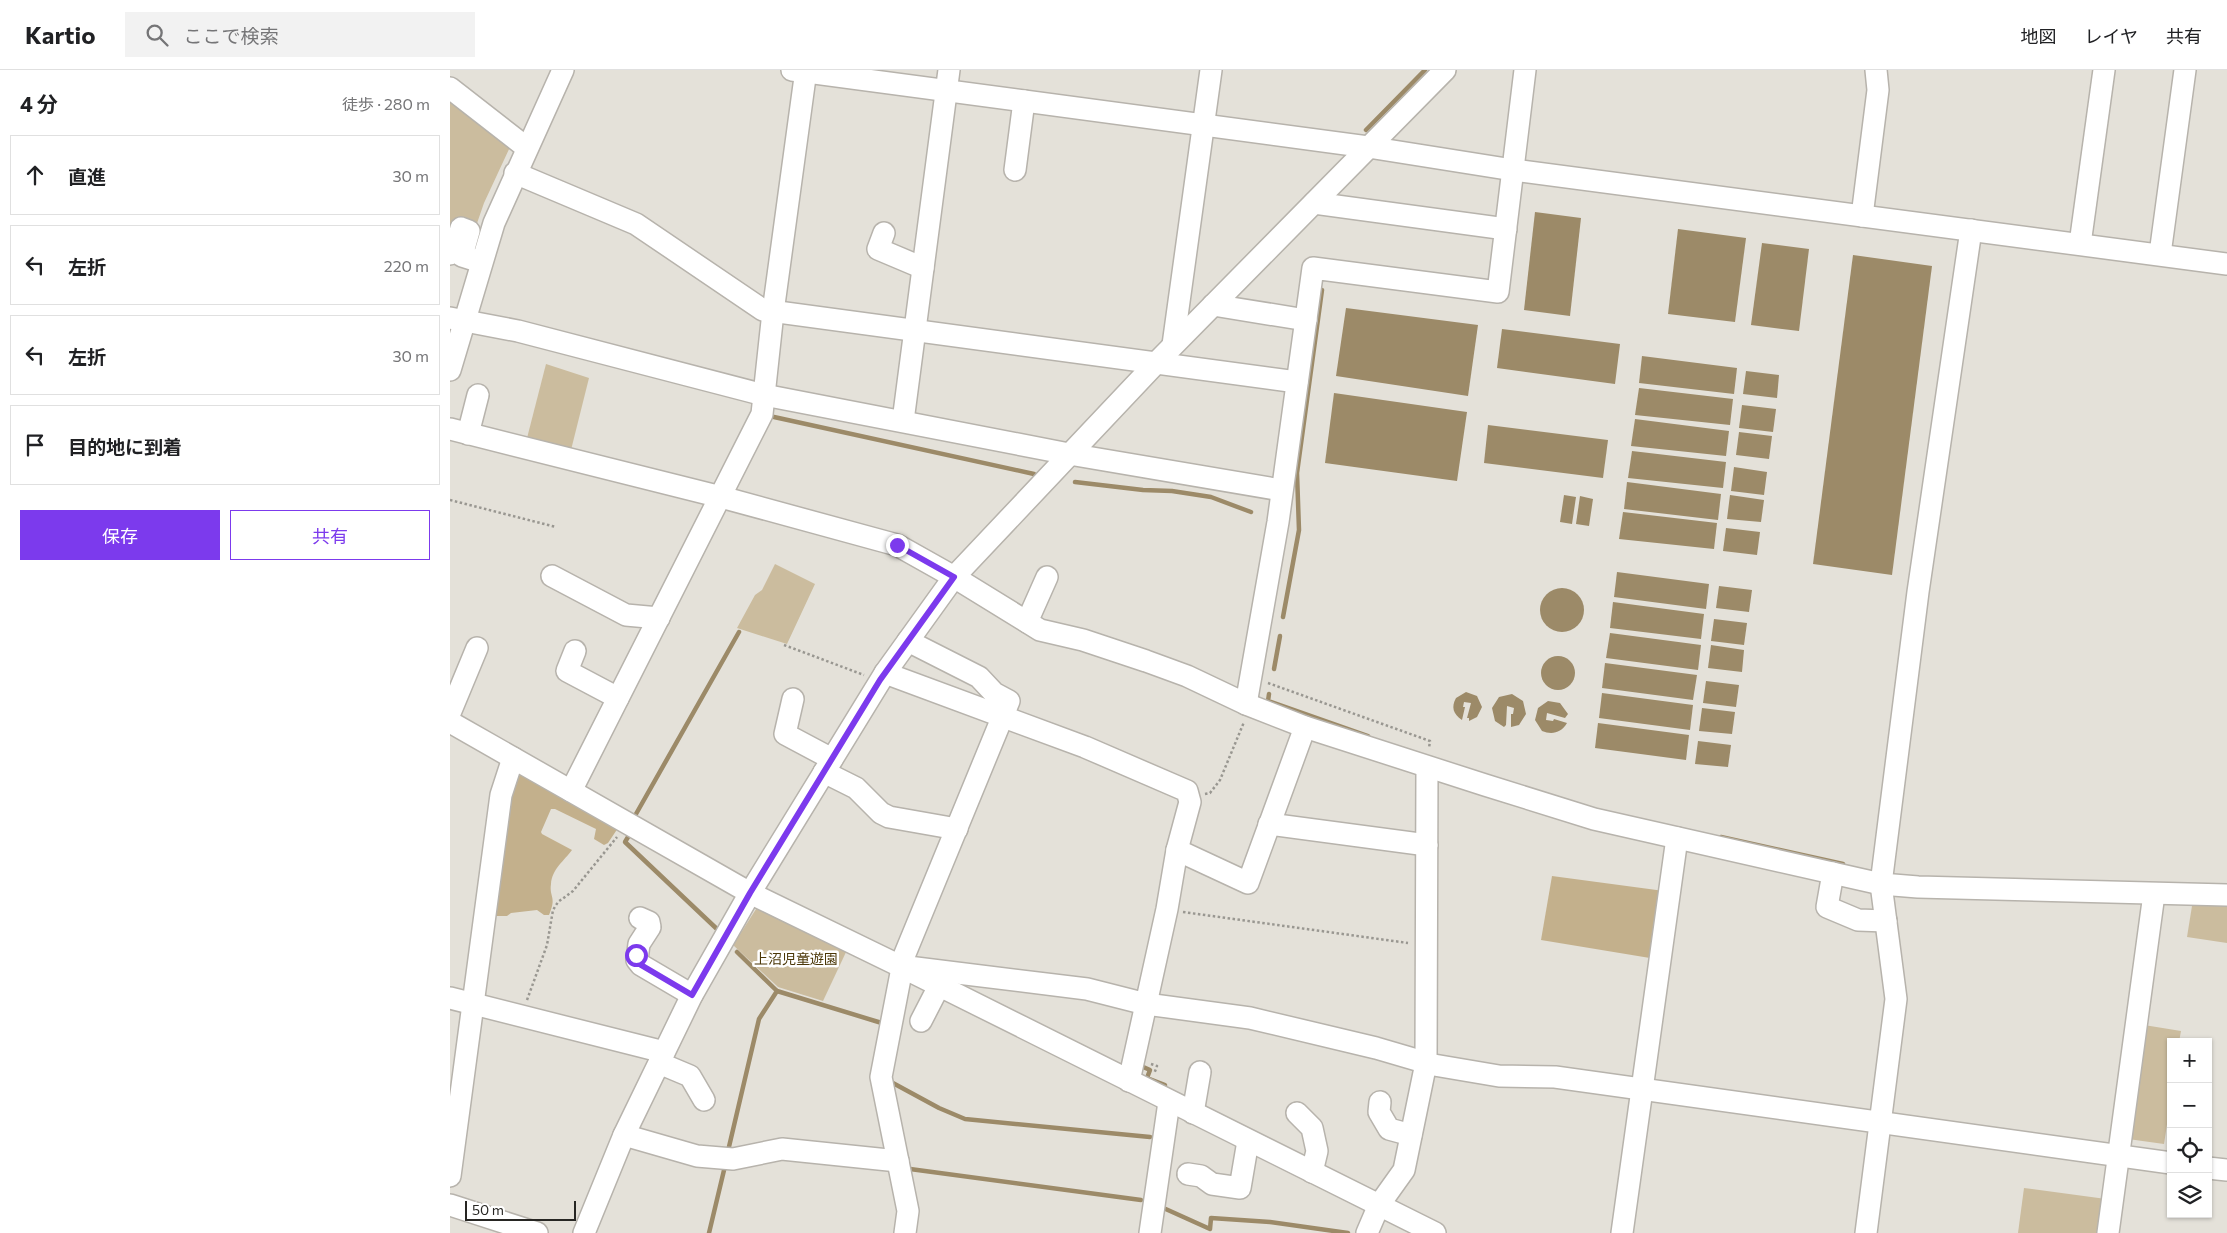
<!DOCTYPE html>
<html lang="ja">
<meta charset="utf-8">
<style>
body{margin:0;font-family:Commissioner,"Noto Sans JP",sans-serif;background:#f2f2f2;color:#202124}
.controls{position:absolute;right:15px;bottom:15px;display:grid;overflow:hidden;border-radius:0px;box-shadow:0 1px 4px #0004}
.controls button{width:45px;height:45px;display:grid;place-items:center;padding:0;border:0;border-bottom:1px solid #e0e0e0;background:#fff;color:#202124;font:25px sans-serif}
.scale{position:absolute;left:15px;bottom:12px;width:111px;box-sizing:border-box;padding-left:5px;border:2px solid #272623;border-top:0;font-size:14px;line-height:18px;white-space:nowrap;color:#272623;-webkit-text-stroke:4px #fff;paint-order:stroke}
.stop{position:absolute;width:15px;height:15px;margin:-11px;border:4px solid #7c3aed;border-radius:50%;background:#fff}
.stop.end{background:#7c3aed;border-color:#fff;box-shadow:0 1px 5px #0008}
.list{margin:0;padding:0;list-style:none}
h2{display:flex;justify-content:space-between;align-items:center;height:65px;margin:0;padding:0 20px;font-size:21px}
h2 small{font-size:16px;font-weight:400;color:#757577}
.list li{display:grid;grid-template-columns:32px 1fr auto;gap:15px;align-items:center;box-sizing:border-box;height:80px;margin:0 10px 10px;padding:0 10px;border:1px solid #e0e0e0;border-radius:0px}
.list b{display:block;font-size:19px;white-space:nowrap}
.list em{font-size:16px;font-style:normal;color:#757577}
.actions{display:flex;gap:10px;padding:15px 20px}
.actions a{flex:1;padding:11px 0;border:1px solid #7c3aed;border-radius:0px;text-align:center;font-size:18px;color:#7c3aed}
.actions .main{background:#7c3aed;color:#fff}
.icon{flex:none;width:28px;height:28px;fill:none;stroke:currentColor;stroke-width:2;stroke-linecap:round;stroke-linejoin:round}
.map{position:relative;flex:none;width:1777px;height:1163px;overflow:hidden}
header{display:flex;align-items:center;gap:30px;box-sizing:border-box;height:70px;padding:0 25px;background:#fff;border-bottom:1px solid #e0e0e0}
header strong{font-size:24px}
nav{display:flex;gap:28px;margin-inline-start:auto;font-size:18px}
.search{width:350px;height:45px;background:#f2f2f2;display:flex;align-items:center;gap:12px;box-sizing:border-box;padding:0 18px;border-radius:0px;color:#757577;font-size:19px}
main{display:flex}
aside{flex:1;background:#fff}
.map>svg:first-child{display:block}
.green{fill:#cbbc9e}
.forest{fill:#c3b08c}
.water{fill:#9c8a68}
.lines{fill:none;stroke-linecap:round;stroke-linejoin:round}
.stream{stroke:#9c8a68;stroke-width:4.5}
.minor-casing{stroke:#b7b3ac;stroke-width:24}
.path{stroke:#999791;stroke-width:2.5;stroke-dasharray:2.5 2.5;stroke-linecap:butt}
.minor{stroke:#fff;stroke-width:21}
.route{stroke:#7c3aed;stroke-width:6}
.labels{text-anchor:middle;stroke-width:5;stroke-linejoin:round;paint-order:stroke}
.park-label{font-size:14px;fill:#4b3707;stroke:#fff}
</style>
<header>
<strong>Kartio</strong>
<div class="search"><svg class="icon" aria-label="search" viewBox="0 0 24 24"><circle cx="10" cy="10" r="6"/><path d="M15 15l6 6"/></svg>ここで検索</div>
<nav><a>地図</a><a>レイヤ</a><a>共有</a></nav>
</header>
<main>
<aside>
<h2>4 分<small>徒歩 · 280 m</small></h2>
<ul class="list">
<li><svg class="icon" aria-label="ahead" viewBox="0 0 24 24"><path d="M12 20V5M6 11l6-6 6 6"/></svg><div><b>直進</b></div><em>30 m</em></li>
<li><svg class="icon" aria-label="left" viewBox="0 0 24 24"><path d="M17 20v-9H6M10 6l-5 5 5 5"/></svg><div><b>左折</b></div><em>220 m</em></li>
<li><svg class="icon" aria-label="left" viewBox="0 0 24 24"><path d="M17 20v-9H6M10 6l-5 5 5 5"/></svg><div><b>左折</b></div><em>30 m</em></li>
<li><svg class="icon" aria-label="arrive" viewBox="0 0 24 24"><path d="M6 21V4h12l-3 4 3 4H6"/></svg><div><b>目的地に到着</b></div></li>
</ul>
<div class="actions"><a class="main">保存</a><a>共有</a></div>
</aside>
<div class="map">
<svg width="1777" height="1163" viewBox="0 0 1777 1163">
<rect width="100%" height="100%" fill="#e4e1d9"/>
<!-- green -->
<g class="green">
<polygon points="0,31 60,77 34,133 25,159 0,178"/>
<polygon points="96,294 139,308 120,384 76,372"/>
<polygon points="325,494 365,514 337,574 287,558 305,525 312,520"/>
<polygon points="1777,835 1777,873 1737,867 1742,836"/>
<polygon points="308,836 397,880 373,931 328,917 283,875"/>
<polygon points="1694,955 1731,961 1729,972 1721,972 1721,1028 1714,1074 1678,1069"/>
<polygon points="1574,1118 1656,1129 1651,1163 1568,1163"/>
</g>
<!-- forest -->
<g class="forest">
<path d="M67,698L170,755L158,773L154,775L144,769L146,759L105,739H101L91,762L92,764L122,780C114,791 102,799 101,814C99,828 107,826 99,845H94L87,840L61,843L57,846H41L58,727Z"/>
<polygon points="1102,806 1214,821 1206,889 1091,870"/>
</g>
<!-- water -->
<g class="water">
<polygon points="1085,142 1131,148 1120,246 1074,240"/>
<polygon points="1228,159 1296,168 1285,252 1218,244"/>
<polygon points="1312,173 1359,179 1349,261 1301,255"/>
<polygon points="1403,185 1482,196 1442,505 1363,494"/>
<polygon points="896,238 1028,255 1018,326 886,306"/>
<polygon points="1052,259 1170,274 1165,314 1047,298"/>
<polygon points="1192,286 1287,298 1284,324 1189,313"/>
<polygon points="1296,301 1329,305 1327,328 1293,324"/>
<polygon points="1189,318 1283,329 1280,355 1185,345"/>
<polygon points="884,323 1017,342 1007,411 875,393"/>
<polygon points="1292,335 1326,339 1323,362 1289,358"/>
<polygon points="1185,349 1279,361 1276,386 1181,376"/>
<polygon points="1038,355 1158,370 1153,408 1034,393"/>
<polygon points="1289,362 1322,366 1319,389 1286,385"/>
<polygon points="1182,381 1276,392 1273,418 1178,408"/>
<polygon points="1284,397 1317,402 1314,425 1281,421"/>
<polygon points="1177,412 1271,424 1268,450 1174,439"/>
<polygon points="1114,425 1126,427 1122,454 1110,452"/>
<polygon points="1280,425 1314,430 1311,452 1277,449"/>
<polygon points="1130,426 1143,429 1139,456 1126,454"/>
<polygon points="1173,442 1267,453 1264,479 1169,469"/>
<polygon points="1276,458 1310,462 1307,485 1273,481"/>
<polygon points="1167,502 1259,514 1256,539 1164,527"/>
<polygon points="1269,516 1302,520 1299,542 1266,538"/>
<circle cx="1112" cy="540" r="22"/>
<polygon points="1163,532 1254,544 1251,569 1160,558"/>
<polygon points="1264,549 1297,553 1294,575 1261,571"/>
<polygon points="1160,563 1251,575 1248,600 1156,588"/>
<polygon points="1261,575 1294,580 1292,602 1258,598"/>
<circle cx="1108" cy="603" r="17"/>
<polygon points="1155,593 1247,605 1243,630 1152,618"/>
<polygon points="1256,611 1289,615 1286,637 1253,633"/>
<path d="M1016,622L1027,626L1032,637L1027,647L1019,651V648H1017L1021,633L1014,632L1013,637H1015L1012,650C1003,644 1001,637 1006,628Z"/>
<polygon points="1152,623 1243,635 1240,660 1149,648"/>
<polygon points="1062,624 1073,631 1076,644 1069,655 1061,657 1061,644 1063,644 1064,638 1057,636 1056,655 1054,657 1045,651 1042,638 1049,627"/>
<path d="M1098,631L1110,633L1118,644L1115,648L1097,643L1096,650L1103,651L1104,649L1117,653C1111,663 1102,665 1092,661L1085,650L1088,638Z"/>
<polygon points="1252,638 1285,642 1282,664 1249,661"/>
<polygon points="1148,653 1239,665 1236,690 1145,678"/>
<polygon points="1248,671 1281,675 1278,697 1245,694"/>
</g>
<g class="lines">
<!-- stream -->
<g class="stream">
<polyline points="916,60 975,0"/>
<polyline points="324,347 584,404"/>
<polyline points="625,412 693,420 722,421 761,427 801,442"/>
<polyline points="833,547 849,460 847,403 872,220"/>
<polyline points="824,599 830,566"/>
<polyline points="819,624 818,631 918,666"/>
<polyline points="186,744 289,562"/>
<polyline points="181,762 175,772 268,860"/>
<polyline points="1271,767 1393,794"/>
<polyline points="327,921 435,954"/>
<polyline points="692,993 691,996 700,1000 697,1008 715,1015 714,1020"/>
<polyline points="441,1012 489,1038 515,1049 700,1067"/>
<polyline points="278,1081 309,949 327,921 287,882"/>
<polyline points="460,1099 691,1130"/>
<polyline points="709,1136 760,1159 761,1148 820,1152 898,1163"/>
<polyline points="259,1163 275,1096"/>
</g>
<!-- minor casing -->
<g class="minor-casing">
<g id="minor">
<polyline points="342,0 918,77 1063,100 1777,194"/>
<polyline points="0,18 77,78"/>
<polyline points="565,100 574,31"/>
<polyline points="65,103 186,154 313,240 847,312"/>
<polyline points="864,133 1056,159"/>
<polyline points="1412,146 1428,20 1426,0"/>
<polyline points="434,163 428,179 473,198"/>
<polyline points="1630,174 1654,0"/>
<polyline points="0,184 5,180 11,158 19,161 12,186 31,192"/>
<polyline points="1710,184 1735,0"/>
<polyline points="763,235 856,250"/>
<polyline points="0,248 68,261 314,325 619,384 831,420"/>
<polyline points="723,275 761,0"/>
<polyline points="0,300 44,153 113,0"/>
<polyline points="453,351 499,0"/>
<polyline points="0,359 271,427 447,475 504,507 590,560 633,570 696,591 737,606 796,634 855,657 1035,715 1144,749 1431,814 1468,817 1777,825"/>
<polyline points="18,364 28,325"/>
<polyline points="102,506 176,545 209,548"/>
<polyline points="577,552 597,507"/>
<polyline points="458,571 529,607 544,623 559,631 450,896 985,1163"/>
<polyline points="125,581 117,601 168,628"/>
<polyline points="435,603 635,677 737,721 740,732 727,780 717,839 679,1011"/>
<polyline points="343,629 335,664 382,689"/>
<polyline points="796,634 828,452 863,198 1048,222 1075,0"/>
<polyline points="0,643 27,578"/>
<polyline points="0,652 300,823 450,896 637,919 696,934 800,948 926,978 984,995 1049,1006 1105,1007 1721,1093"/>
<polyline points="374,702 406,718 431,743 439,747 507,759"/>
<polyline points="121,721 312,344 323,242 356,0"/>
<polyline points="819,754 977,775"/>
<polyline points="727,780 798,813 855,657"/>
<polyline points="1383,803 1377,837 1408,850 1436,851"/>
<polyline points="190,848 199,852 200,857 189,874 187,890 191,895 242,925"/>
<polyline points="452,898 431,1007 458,1141 455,1163"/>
<polyline points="0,928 214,982"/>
<polyline points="471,951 489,916"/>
<polyline points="209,993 240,1006 254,1030"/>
<polyline points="930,1032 929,1042 939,1059 961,1065"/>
<polyline points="743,1043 750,1002"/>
<polyline points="847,1043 862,1058 867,1081 862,1102"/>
<polyline points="174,1065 247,1086 283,1089 332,1079 448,1091"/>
<polyline points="1758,1098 1777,1100"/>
<polyline points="738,1104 751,1106 762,1114 790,1118 798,1071"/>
<polyline points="0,1106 51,725 63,688"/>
<polyline points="0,1135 87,1163"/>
<polyline points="134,1163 174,1065 242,925 300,823 435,603 504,507 707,292 995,0"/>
<polyline points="700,1163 719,1032"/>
<polyline points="917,1163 929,1135 954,1100 976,993 977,697"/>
<polyline points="1172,1163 1227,768"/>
<polyline points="1416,1163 1446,929 1431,814 1468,522 1521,160"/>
<polyline points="1658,1163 1704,824"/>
</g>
</g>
<!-- path -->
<g class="path">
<polyline points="0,430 106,457"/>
<polyline points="334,575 414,605"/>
<polyline points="818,613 980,671 979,678"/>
<polyline points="755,724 760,723 770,710 794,652"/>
<polyline points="733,842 958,873"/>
<polyline points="77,930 97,875 103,840 108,832 123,821 167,767"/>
<polyline points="701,994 707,996 704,1004"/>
</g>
<!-- minor -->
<use href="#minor" class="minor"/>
</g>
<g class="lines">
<!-- route -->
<polyline class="route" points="186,885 191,895 242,925 300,823 430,610 504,507 447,475"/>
</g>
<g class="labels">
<!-- park labels -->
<g class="park-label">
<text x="346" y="894">上沼児童遊園</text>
</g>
</g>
</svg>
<div class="controls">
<button>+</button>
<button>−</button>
<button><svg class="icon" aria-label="locate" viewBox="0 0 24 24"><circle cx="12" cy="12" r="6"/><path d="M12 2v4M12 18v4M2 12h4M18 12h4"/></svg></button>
<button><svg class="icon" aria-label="layers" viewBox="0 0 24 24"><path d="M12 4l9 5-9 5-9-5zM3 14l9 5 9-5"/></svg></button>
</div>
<div class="scale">50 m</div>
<div class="stop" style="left:186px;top:885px"></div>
<div class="stop end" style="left:447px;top:475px"></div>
</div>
</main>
